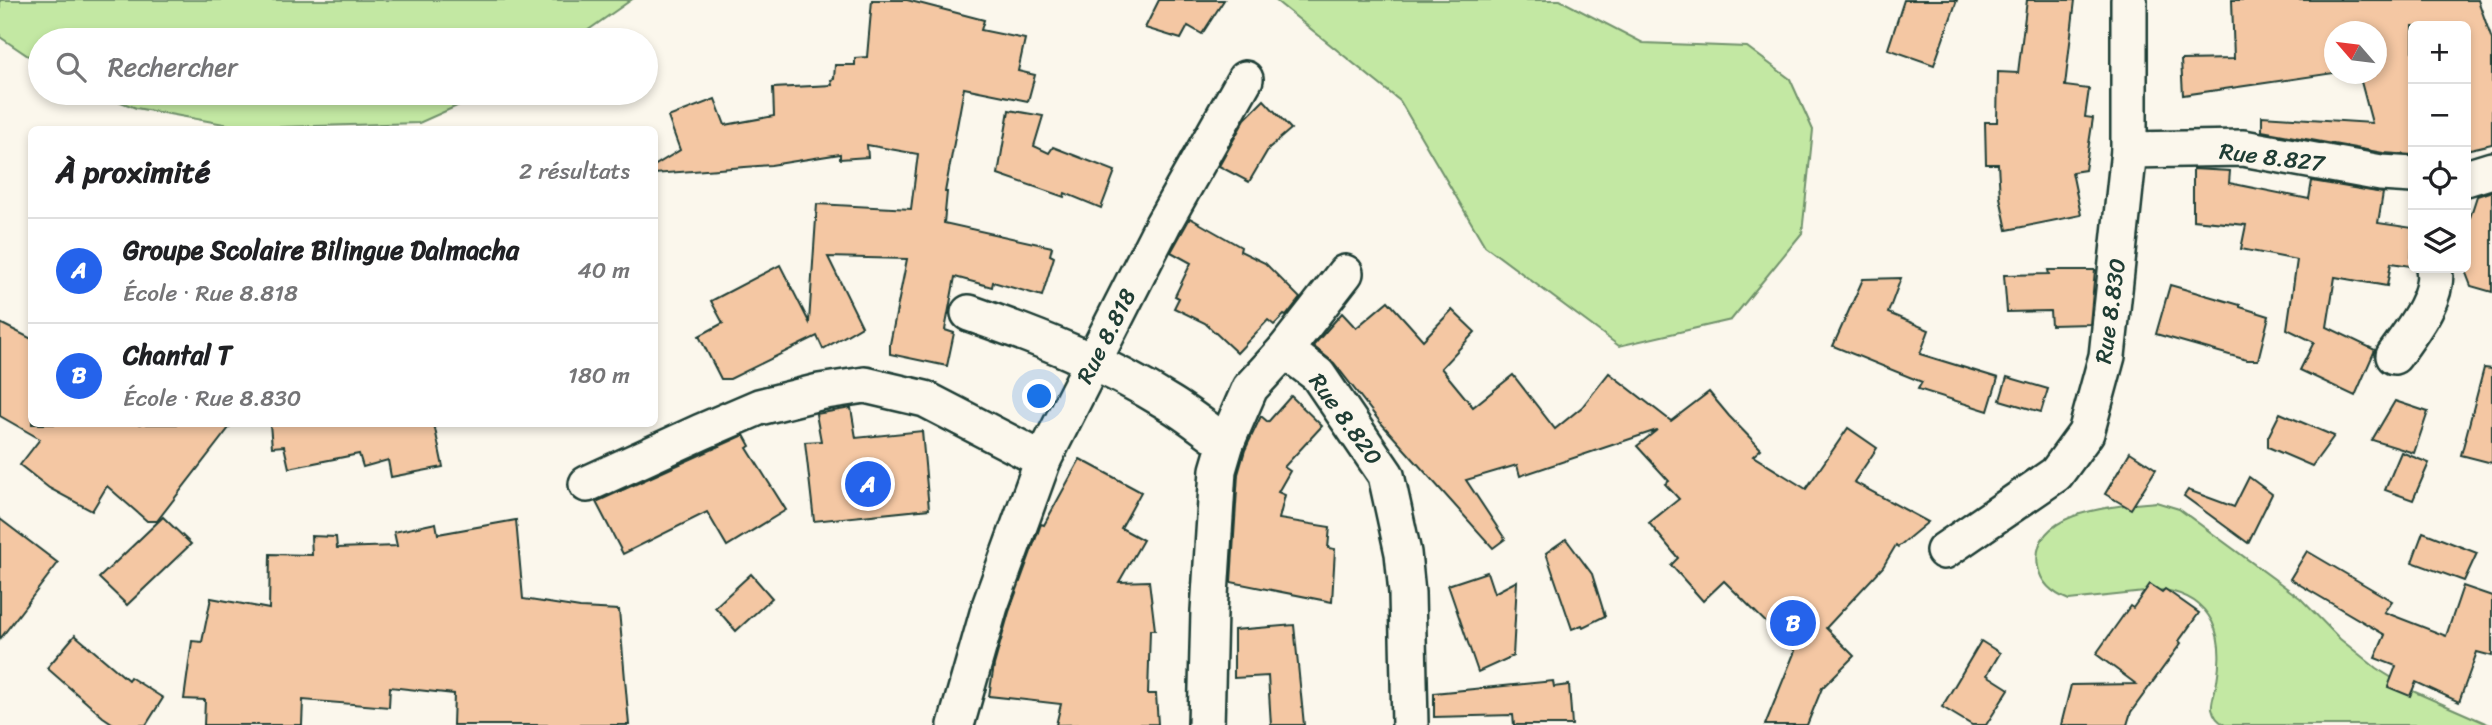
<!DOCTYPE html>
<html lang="fr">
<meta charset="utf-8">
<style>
body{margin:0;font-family:Sriracha,sans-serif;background:#f6f6f6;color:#202124}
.controls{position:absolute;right:21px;top:21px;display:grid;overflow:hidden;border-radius:10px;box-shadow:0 4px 10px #0003}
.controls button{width:63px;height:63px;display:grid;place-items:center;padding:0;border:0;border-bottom:2px solid #e0e0e0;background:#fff;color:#202124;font:35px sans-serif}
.compass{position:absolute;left:2324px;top:21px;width:63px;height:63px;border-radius:50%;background:#fff;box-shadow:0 4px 10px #0003;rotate:298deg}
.you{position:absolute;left:1040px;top:397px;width:24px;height:24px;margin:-18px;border:5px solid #fff;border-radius:50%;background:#1a73e8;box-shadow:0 0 0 10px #1a73e833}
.badge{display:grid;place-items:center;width:46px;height:46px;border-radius:50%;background:#2563eb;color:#fff;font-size:23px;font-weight:700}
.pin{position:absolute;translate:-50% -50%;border:4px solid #fff;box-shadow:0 2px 7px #0006}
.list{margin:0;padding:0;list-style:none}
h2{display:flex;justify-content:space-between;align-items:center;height:91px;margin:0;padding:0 28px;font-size:30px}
h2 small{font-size:23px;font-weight:400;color:#757577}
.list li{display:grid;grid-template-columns:46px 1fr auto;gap:21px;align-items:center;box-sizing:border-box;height:105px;padding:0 28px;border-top:2px solid #e0e0e0}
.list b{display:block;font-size:26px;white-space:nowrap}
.list p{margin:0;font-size:23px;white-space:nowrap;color:#757577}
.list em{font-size:23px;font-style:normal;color:#757577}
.icon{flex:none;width:38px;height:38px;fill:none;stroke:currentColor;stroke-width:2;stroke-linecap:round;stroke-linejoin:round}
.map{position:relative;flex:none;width:2492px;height:725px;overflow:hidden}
.search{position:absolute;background:#fff;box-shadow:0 4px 10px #0003;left:28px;top:28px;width:630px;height:77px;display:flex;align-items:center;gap:18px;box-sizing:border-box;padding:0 24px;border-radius:38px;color:#757577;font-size:26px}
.panel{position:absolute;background:#fff;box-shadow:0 4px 10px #0003;left:28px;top:126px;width:630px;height:301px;border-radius:10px}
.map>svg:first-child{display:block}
.green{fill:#c3e8a3;stroke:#71926c;stroke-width:2}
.building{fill:#f4c7a3;stroke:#1f3d34;stroke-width:2}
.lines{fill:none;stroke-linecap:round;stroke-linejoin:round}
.minor-casing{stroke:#1f3d34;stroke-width:40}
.minor{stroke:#fbf7ec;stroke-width:35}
.labels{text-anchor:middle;stroke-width:5;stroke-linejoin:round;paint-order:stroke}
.street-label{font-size:23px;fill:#1f3d34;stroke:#fbf7ec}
</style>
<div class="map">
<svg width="2492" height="725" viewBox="0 0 2492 725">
<rect width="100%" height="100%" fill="#fbf7ec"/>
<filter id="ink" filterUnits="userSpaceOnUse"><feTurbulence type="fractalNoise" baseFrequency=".0143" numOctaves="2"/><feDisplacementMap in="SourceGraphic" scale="14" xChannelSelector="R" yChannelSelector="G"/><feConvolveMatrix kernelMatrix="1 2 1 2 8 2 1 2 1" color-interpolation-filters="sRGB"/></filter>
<g filter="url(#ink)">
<!-- green -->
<g class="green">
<polygon points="0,0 631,0 574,40 40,40 40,64 0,37"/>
<polygon points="1275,0 1560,0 1643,43 1747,47 1790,79 1813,130 1802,233 1731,320 1619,346 1485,246 1400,101"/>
<polygon points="98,93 486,93 419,123 246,128 136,108"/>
<path d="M2156,502L2179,509L2300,598L2340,639L2376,668L2415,692L2490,725H2225C2218,721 2214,717 2212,708C2211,700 2216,690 2217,681C2225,637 2214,598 2164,590L2069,600C2054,594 2041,584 2038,567C2028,509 2118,506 2156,502Z"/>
</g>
<!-- building -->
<g class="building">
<polygon points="872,0 907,0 984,20 981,30 1025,39 1018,71 1035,75 1028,101 964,88 945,192 947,192 944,223 1052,247 1050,255 1054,257 1042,296 993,282 992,287 955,277 945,330 954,333 947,366 890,354 890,344 907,259 828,257 862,326 823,349 817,336 730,379 721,379 699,336 723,323 711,301 780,265 809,322 817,204 911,209 918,154 867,145 868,157 840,159 840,154 771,165 654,174 654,166 680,150 668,117 715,99 725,125 774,116 773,88 832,85 831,80 834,79 835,65 855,65 855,58 867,57"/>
<polygon points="1159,0 1224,0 1202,34 1188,26 1181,39 1145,28"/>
<polygon points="1904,0 1957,0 1934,65 1888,49"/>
<polygon points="2027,0 2075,0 2065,86 2089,89 2085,117 2093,118 2085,170 2072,172 2081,215 2007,230 2000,197 1998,164 1986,164 1985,122 1997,122 1998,72 2018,73"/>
<polygon points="2232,0 2478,0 2492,40 2492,144 2466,150 2466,26 2413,26 2413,155 2383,153 2262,131 2262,116 2372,123 2359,74 2376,74 2376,32 2334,32 2334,73 2183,95 2181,60 2234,59"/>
<polygon points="1264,100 1291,129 1269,148 1249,182 1219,166 1245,119"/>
<polygon points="1009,110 1043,116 1034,146 1049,153 1053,147 1115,171 1101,208 1065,193 1064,197 998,174"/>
<polygon points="2193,169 2230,171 2229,183 2309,199 2312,181 2383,193 2378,223 2413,228 2411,266 2391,263 2387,286 2335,277 2327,327 2375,350 2355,396 2300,370 2314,342 2287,329 2297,260 2241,249 2246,225 2193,220"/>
<polygon points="2492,191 2492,292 2471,286 2466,273 2466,230 2477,196"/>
<polygon points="1190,218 1241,247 1240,251 1265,263 1300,298 1286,316 1284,315 1274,325 1268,320 1237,353 1205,323 1174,308 1179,298 1175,296 1191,263 1171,252"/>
<polygon points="2048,270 2095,270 2090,324 2051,325 2050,311 2007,312 2004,275 2049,274"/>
<polygon points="1901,278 1888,313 1929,330 1920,354 1998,378 1988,411 1918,389 1922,382 1833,346 1863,279"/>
<polygon points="2170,285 2240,305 2240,307 2269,316 2258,360 2247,360 2156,334"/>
<polygon points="1388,301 1423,340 1452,310 1475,332 1441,368 1473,407 1513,375 1555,429 1582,407 1609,373 1671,421 1709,392 1729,416 1761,449 1753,456 1806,489 1848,428 1877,448 1854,482 1928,522 1898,547 1896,545 1883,567 1826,628 1854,656 1822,688 1807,725 1765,725 1795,651 1724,581 1703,601 1671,565 1678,558 1649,523 1679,499 1665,484 1669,481 1637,446 1657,430 1520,476 1517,465 1466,480 1505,539 1493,548 1381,423 1334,363 1313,346 1342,313 1356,328"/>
<polygon points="0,323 32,339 32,424 232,424 157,521 147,521 107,486 92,511 49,488 20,465 40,439 0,416"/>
<polygon points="2484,368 2492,369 2492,463 2461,455"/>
<polygon points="2007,377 2048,389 2041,412 2000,400"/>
<polygon points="1291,396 1322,426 1284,467 1290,471 1278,492 1285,495 1279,519 1330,527 1328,548 1335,549 1332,602 1231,582 1238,474 1245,450 1261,416 1268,422"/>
<polygon points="2395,401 2428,412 2414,453 2372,440"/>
<polygon points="851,408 856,438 922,431 929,509 814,521 805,442 821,441 816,414"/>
<polygon points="2280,413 2334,436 2312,466 2268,447 2268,437"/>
<polygon points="270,424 434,424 443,467 391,477 388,460 363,467 359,454 289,468 284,446 272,447"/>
<polygon points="744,435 750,446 747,448 786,510 727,546 707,512 623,554 596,502"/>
<polygon points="2130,452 2156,469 2131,509 2105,494"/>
<polygon points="2401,452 2429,463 2413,500 2385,490"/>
<polygon points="1080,459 1141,492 1121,528 1143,540 1119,582 1149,581 1155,630 1150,630 1148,694 1156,694 1158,724 1056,725 1061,704 989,696 994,665 1009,612 1041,524 1044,525"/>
<polygon points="2249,477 2272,494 2248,543 2184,496 2188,490 2234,507"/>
<polygon points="163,517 191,544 127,605 99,578"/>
<polygon points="0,519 58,563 0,639"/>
<polygon points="516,520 523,599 580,608 619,610 629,725 453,725 454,694 390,687 389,707 303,700 302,725 204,725 205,700 184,699 192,641 202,642 211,598 269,609 270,554 312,555 311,536 336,537 337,548 397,546 394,532 436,523 438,534"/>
<polygon points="2423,532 2477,553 2464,581 2412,562"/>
<polygon points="1566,539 1592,574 1605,616 1583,627 1582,625 1572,629 1546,553"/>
<polygon points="2307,551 2392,601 2384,612 2446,636 2463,586 2492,596 2492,656 2477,652 2459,702 2416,682 2410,696 2388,687 2396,666 2375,658 2385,635 2290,579"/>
<polygon points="1487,572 1494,593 1517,581 1513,656 1478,672 1448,585"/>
<polygon points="751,574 772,598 736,631 715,607"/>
<polygon points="2150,584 2162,592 2165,589 2199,613 2179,641 2181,643 2131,712 2127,725 2061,725 2071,685 2136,684 2096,654 2130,606 2133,608"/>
<polygon points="1294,625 1304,725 1271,725 1268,676 1234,678 1234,630"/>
<polygon points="75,635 128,680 130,677 163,698 146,725 115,725 103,717 47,668"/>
<polygon points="1981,641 2000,653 1987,675 2009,689 1986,725 1972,725 1942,707"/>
<polygon points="1553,681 1554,687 1569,685 1572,725 1514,725 1513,715 1434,717 1434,693"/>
</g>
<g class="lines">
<!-- minor casing -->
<g class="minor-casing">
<g id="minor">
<polyline points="2129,150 2243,148 2381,173 2413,175"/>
<polyline points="2466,178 2492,170"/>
<path d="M969,313C1038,337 1107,364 1169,403C1189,415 1207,430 1226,443"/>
<polyline points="1285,350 1318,375 1386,475 1403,553 1407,593 1410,725"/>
<path d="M2394,356C2410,333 2440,297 2434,268"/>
<polyline points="587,484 701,432 759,407 819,392 865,385 925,399 1043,460"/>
<polyline points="1944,551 2056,474 2086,433 2107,356 2129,150 2129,0"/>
<polyline points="956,725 990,606 1043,460 1163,224 1245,79"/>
<polyline points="1206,725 1209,611 1218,470 1226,443 1250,388 1285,350 1345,273"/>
</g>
</g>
<!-- minor -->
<use href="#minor" class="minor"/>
</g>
</g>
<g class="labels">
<!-- street labels -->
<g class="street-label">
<text transform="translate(2272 157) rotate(7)" y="8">Rue 8.827</text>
<text transform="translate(2110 311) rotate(-82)" y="8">Rue 8.830</text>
<text transform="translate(1106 336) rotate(-63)" y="8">Rue 8.818</text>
<text transform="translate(1346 419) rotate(54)" y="8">Rue 8.820</text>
</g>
</g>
</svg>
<div class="controls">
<button>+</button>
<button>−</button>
<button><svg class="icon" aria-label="locate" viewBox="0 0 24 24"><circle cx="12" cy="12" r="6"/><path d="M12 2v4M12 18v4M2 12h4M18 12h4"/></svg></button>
<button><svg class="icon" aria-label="layers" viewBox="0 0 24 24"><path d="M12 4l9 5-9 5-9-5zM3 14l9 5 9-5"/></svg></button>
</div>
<svg class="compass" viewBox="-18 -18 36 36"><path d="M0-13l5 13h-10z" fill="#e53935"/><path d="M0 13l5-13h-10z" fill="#757577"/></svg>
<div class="you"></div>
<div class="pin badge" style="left:868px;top:484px">A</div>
<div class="pin badge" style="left:1793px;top:623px">B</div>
<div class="search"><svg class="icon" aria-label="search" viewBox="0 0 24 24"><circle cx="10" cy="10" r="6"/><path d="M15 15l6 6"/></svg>Rechercher</div>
<section class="panel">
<h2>À proximité<small>2 résultats</small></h2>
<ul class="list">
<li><span class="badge">A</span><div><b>Groupe Scolaire Bilingue Dalmacha</b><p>École · Rue 8.818</p></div><em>40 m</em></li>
<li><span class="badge">B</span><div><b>Chantal T</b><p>École · Rue 8.830</p></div><em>180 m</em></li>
</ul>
</section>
</div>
